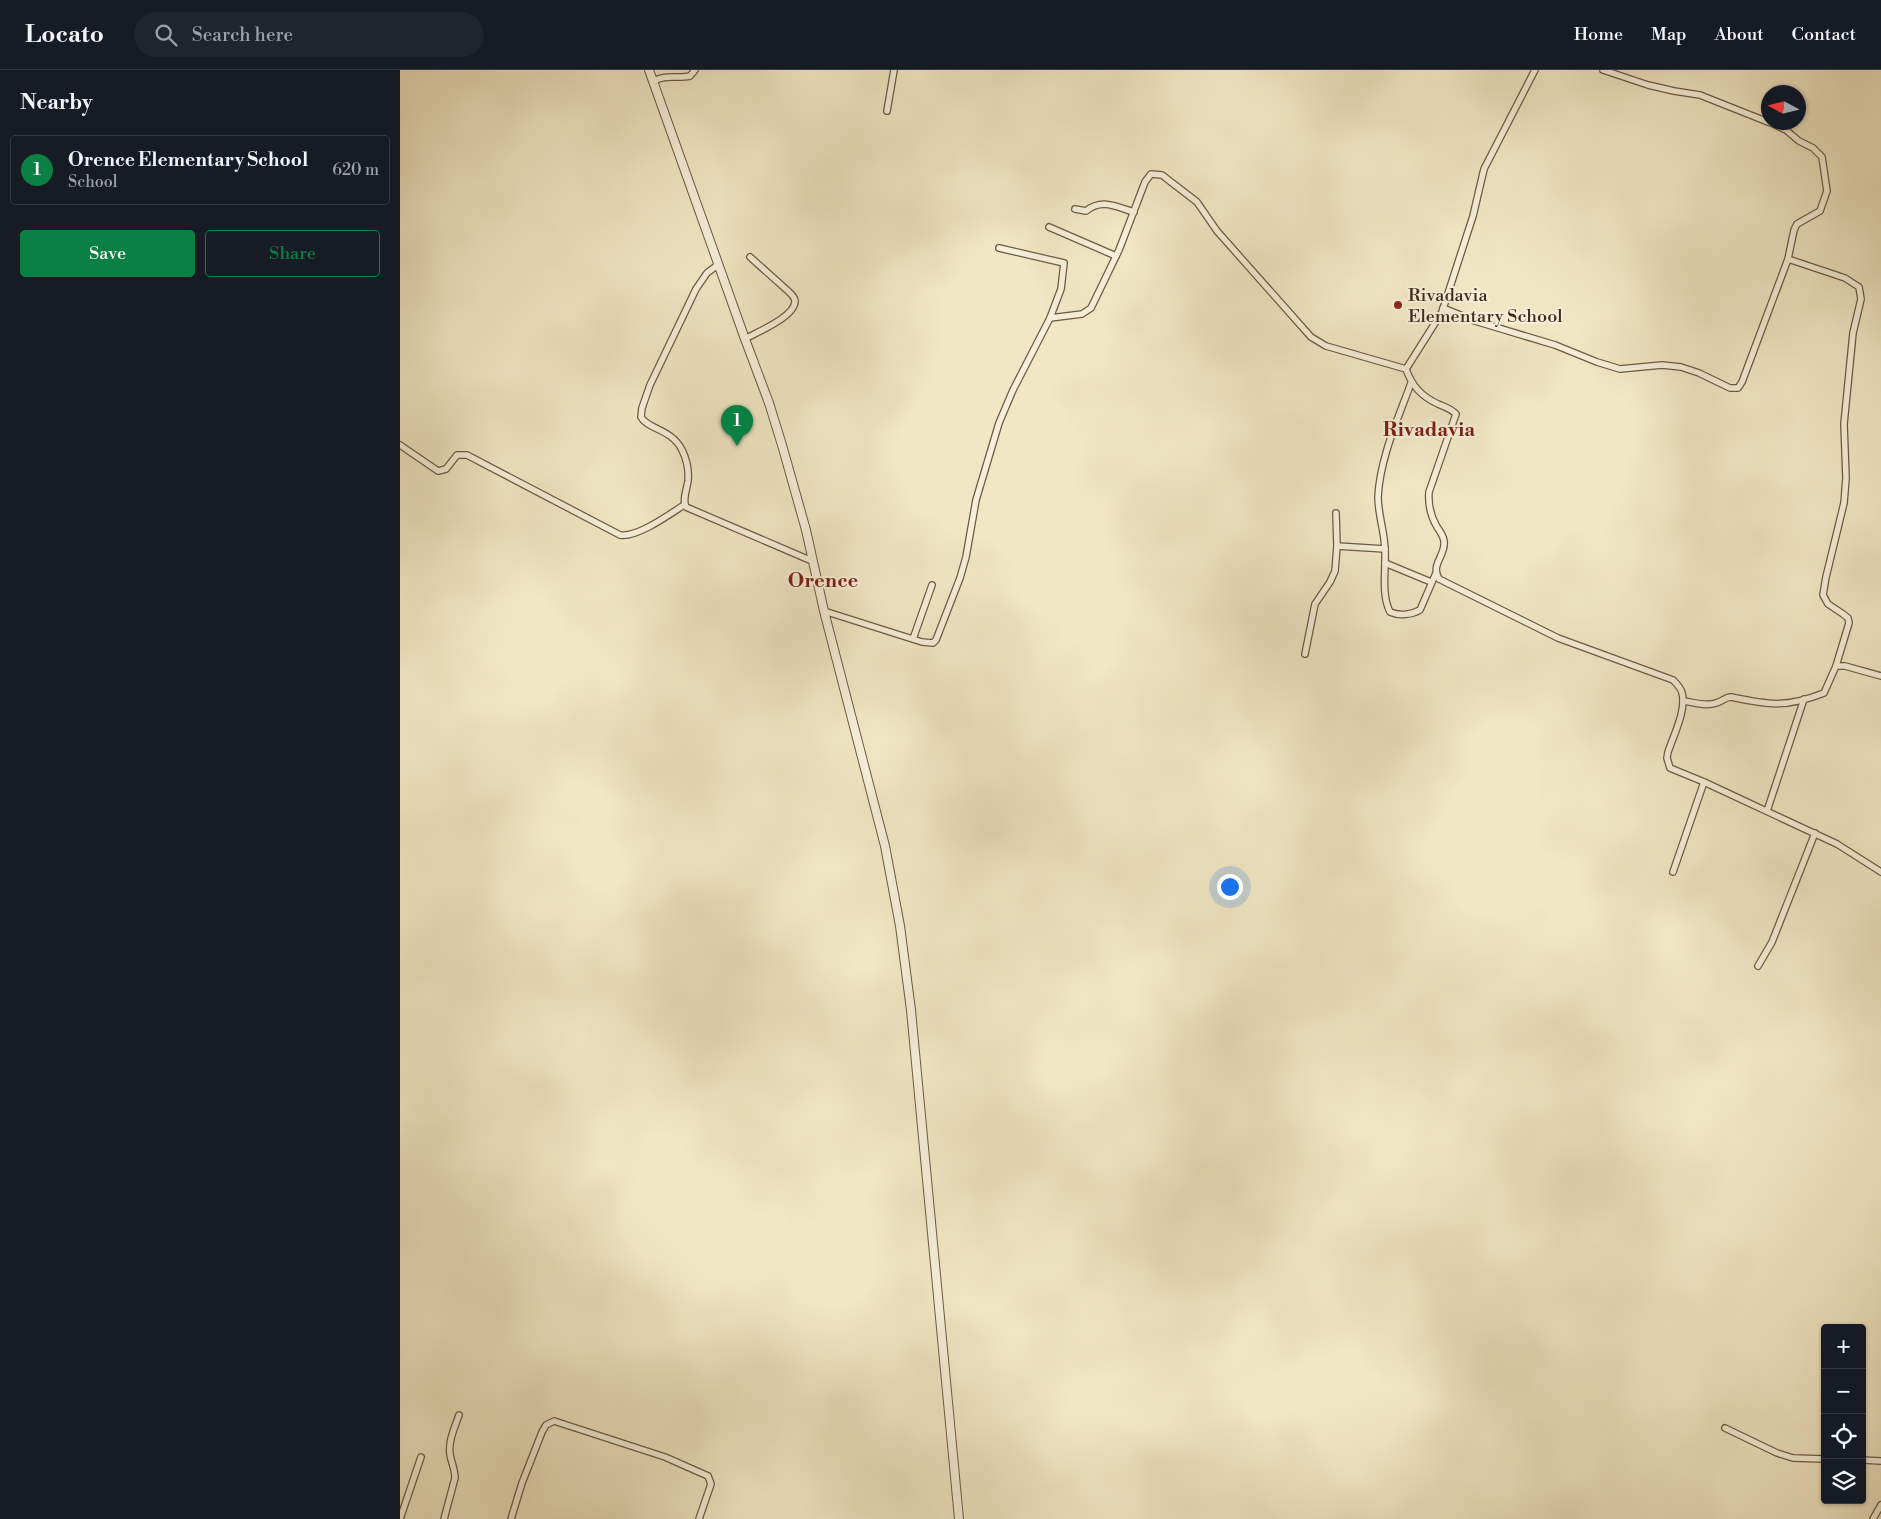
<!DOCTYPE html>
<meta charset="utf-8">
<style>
body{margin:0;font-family:"Libre Bodoni",serif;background:#20242c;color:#f1f3f6}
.controls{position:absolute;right:15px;bottom:15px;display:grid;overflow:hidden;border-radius:5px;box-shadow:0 1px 4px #0004}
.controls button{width:45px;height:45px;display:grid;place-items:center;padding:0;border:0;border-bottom:1px solid #363941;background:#171b24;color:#f1f3f6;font:25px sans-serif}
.compass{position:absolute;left:1361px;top:15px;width:45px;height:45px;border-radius:50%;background:#171b24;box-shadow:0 1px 4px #0004;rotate:277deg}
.you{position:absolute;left:829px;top:816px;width:18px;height:18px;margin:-12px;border:4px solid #fff;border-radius:50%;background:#1a73e8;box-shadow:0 0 0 8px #1a73e833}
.badge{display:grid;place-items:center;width:32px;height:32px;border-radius:50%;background:#0b8043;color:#fff;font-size:16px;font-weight:700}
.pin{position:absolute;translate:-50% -41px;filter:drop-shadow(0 1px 2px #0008)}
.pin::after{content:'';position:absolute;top:26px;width:18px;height:15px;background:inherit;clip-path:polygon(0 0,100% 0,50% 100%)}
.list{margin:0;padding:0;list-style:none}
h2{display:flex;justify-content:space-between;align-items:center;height:65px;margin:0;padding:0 20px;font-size:21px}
h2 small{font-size:16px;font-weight:400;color:#9ea1a6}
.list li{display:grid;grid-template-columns:32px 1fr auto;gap:15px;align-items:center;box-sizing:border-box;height:70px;margin:0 10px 10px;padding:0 10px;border:1px solid #363941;border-radius:5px}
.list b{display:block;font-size:19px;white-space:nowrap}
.list p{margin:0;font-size:16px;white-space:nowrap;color:#9ea1a6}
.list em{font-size:16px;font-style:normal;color:#9ea1a6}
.actions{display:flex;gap:10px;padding:15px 20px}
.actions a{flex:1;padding:11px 0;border:1px solid #0b8043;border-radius:5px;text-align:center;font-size:18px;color:#0b8043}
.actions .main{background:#0b8043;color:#fff}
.icon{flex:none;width:28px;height:28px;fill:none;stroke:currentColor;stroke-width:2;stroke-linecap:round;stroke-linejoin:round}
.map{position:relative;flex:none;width:1481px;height:1449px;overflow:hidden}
header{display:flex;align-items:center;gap:30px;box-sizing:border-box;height:70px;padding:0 25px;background:#171b24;border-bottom:1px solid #363941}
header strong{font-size:24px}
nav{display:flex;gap:28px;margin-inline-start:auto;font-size:18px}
.search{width:350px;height:45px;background:#20242c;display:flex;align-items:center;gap:12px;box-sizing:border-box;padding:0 18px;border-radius:28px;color:#9ea1a6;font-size:19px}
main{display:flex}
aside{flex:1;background:#171b24}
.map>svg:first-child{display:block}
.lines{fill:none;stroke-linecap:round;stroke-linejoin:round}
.minor-casing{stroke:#6c5a44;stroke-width:8}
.tertiary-casing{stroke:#6c5a44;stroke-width:10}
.minor{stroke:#f6efd9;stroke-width:5.5}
.tertiary{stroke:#f6efd9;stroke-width:8}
.poi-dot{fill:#8f2418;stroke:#f6efd9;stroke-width:2}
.labels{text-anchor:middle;stroke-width:4;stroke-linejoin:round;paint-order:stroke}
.poi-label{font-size:18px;fill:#3f2b1a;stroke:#f6efd9;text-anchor:start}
.quarter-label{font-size:20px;font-weight:bold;fill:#7a1f14;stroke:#f6efd9}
</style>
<header>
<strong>Locato</strong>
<div class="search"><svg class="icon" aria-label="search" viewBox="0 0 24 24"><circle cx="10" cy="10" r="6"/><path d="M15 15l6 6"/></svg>Search here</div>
<nav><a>Home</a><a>Map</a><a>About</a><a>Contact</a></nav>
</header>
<main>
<aside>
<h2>Nearby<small></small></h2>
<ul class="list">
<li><span class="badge">1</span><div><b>Orence Elementary School</b><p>School</p></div><em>620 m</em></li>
</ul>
<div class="actions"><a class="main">Save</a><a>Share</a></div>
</aside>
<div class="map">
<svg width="1481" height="1449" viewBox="0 0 1481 1449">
<rect width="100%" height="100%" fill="#f1e7c4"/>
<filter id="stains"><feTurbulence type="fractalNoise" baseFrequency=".004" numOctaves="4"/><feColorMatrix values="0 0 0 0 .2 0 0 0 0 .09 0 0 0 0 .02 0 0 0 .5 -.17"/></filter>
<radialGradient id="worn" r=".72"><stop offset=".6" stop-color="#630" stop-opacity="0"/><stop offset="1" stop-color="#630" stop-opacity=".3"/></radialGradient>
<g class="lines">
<!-- minor casing -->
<g class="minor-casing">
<g id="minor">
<polyline points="1203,0 1248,15 1274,21 1300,25 1368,52"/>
<path d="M254,11C265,4 277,9 290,6L295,0"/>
<polyline points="487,41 494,0"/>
<path d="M675,139L686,141C702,128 716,137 734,142"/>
<polyline points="649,157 716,186"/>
<polyline points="599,178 664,193 661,219 650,248"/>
<polyline points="1388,189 1445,208 1459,217 1461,229 1453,263 1444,354 1446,408 1444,433 1426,507 1423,525 1428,534 1443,544 1448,548 1449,553 1436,596"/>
<path d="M319,194L307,203L296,219L250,315L242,338L241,347C247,359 272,359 282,380C287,390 289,400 288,411C287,419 282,430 286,437L412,491"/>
<polyline points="1043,238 1075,251 1155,275 1197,292 1220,299 1262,295 1281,297 1299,303 1330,318 1338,318 1342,312 1388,189 1394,160 1397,154 1420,141 1427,121 1422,87 1413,78 1399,71 1386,60 1369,52"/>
<path d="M345,269C357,262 395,247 395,231C395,227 391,224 388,221L350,187"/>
<path d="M1006,299C1012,316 1021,326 1038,334C1045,337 1050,338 1056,344L1029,422C1028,435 1030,445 1037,457C1040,461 1043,465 1044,471C1046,486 1030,494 1039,509L1158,568L1273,610C1277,614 1281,618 1282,623C1287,639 1273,667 1268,682L1267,688L1270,698L1304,712L1437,774L1481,802"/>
<path d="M1011,313C998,349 980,388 978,427C978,445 985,463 985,481C986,500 981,524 990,542C999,546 1011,545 1020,540L1036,503"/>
<path d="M0,375L38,401L46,399L57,385H67L220,465C237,468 270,444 284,435"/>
<polyline points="937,476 985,479"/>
<polyline points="985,493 1031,512"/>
<polyline points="424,541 522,572 533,573 536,570 560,508 566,487 576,430 599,353 613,320 650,248 682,244 691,238 719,180 745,112 751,104 762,105 797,132 817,161 911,267 926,276 1006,299 1042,242 1073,146 1084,99 1135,0"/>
<polyline points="513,569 532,515"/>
<polyline points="905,584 915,534 930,512 935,501 937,476 936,443"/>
<path d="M1283,631C1293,632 1306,637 1316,633C1322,632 1325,627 1331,627C1369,635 1386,638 1424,623L1436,596H1445L1481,606"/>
<polyline points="1367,741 1404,629"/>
<polyline points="1273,802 1304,712"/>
<polyline points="1358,896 1372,872 1415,763"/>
<polyline points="1325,1358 1377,1383 1393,1388 1425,1389"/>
<polyline points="1462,1390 1481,1391"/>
<polyline points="0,1449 21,1387"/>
<path d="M44,1449L55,1408C55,1399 51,1392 50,1384C48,1371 55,1357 59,1345"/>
<polyline points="111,1449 122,1413 142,1362 146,1355 154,1351 265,1387 308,1406 311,1414 299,1449"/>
<polyline points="1473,1449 1481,1435"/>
</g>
</g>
<!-- tertiary casing -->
<g class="tertiary-casing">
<polyline id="tertiary" points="249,0 345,269 369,333 382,375 406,460 424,541 485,776 500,856 511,940 559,1449"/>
</g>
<!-- minor -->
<use href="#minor" class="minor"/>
<!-- tertiary -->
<use href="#tertiary" class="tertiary"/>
</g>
<!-- markers -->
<circle class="poi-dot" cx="998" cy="235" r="5"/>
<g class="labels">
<!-- poi labels -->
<g class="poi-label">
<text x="1008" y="231">Rivadavia<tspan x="1008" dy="21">Elementary School</tspan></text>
</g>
<!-- quarter labels -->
<g class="quarter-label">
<text x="1029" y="366">Rivadavia</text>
<text x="423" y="517">Orence</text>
</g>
</g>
<rect width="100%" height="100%" filter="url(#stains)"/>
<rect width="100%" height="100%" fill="url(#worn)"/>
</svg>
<div class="controls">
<button>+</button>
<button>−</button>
<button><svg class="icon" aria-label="locate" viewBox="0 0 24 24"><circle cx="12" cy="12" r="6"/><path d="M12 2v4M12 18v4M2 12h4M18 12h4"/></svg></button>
<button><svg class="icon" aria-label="layers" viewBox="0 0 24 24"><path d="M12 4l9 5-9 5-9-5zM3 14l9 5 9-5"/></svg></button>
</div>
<svg class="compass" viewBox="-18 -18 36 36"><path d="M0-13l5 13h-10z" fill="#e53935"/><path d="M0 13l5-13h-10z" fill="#9ea1a6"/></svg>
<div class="you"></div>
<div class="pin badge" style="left:337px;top:376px">1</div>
</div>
</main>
